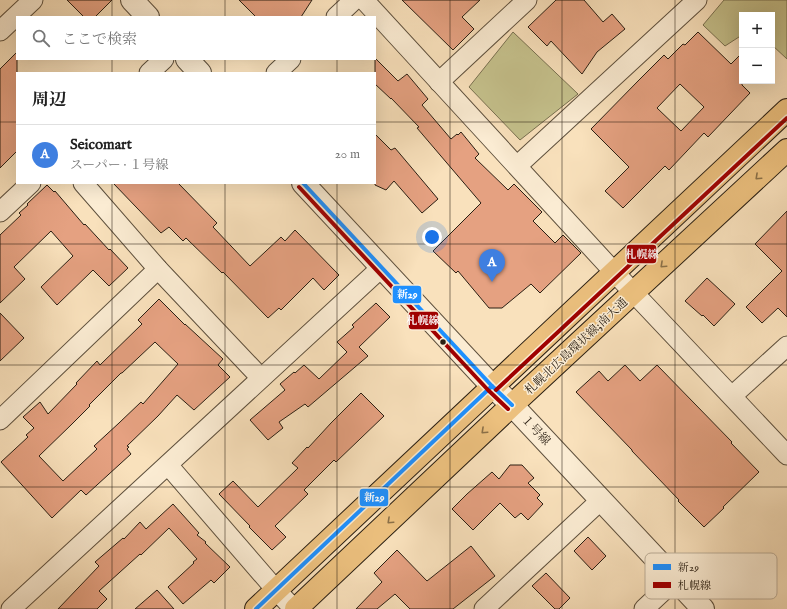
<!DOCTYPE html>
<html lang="ja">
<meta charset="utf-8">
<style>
body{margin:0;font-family:"IM FELL English","Noto Serif JP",serif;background:#f6f6f6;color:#222}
.controls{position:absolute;right:12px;top:12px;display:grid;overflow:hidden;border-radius:0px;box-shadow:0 4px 16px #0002}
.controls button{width:36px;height:36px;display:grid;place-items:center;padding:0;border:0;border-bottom:1px solid #e0e0e0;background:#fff;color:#222;font:20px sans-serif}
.you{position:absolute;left:432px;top:237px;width:14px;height:14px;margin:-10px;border:3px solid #fff;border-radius:50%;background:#1a73e8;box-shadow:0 0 0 6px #1a73e833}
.badge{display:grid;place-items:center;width:26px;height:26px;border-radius:50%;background:#2563eb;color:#fff;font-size:13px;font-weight:700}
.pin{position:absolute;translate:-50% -33px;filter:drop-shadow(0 1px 2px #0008)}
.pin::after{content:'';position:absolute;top:21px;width:14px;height:12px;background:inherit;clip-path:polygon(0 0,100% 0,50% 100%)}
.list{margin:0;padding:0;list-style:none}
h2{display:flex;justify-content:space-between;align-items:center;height:52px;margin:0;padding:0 16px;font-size:17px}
h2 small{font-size:13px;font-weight:400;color:#767676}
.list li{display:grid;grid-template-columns:26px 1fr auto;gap:12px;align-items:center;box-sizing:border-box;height:60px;padding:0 16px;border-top:1px solid #e0e0e0}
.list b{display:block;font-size:15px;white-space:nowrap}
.list p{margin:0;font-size:13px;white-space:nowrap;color:#767676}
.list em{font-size:13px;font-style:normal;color:#767676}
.icon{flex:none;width:22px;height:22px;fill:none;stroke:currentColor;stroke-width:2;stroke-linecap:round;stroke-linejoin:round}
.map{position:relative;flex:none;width:787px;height:609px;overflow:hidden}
.search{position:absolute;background:#fff;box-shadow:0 4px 16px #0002;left:16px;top:16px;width:360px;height:44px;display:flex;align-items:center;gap:10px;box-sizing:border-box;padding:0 14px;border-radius:0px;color:#767676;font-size:15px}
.panel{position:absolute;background:#fff;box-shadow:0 4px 16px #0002;left:16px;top:72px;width:360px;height:112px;border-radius:0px}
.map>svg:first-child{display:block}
.green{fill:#c5c18c;stroke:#787050}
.building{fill:#e5a181;stroke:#2a1f13;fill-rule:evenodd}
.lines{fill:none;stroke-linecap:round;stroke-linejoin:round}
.minor-casing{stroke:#5e503d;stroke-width:21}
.tertiary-casing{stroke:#5e503d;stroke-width:24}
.primary-casing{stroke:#2a1f13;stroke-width:24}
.minor{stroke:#fbecd3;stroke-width:19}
.tertiary{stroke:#fbecd3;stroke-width:22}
.primary{stroke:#ecc07e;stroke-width:22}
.bus-1-casing{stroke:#fbecd3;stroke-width:7}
.bus-2-casing{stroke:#fbecd3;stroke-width:7}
.bus-1{stroke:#1e90ff;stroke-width:4}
.bus-2{stroke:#a00000;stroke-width:4}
.oneway{stroke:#8b7048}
.grid{fill:none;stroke:#2a1f13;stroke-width:1;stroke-opacity:0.55}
.bus-dot{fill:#2a1f13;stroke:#fbecd3;stroke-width:1.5}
.labels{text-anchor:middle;stroke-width:3;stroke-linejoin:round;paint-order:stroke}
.street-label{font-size:12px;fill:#2a1f13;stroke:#fbecd3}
.key{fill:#fbecd3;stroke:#bcae99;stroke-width:1}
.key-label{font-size:11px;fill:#2a1f13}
.line-badge{stroke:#fbecd3;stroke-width:1.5}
.badge-label{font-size:11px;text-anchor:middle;font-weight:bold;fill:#fff}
</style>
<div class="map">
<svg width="787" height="609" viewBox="0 0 787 609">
<rect width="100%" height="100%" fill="#f9e1bc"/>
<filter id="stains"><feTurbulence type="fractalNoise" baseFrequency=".005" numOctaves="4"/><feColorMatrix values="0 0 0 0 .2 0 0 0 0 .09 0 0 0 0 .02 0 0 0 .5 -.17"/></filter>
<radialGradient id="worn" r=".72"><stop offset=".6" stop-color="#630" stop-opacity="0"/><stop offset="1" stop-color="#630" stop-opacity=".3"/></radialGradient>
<!-- green -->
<g class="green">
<polygon points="724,0 787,0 787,59 772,45 772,15 742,15 742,35 725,46 703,25"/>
<polygon points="513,32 578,94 520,140 469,87"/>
</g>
<!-- building -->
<g class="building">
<polygon points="67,0 112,0 95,17 84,17"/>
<polygon points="239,0 312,0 301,17 256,17"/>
<polygon points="402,0 480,0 462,17 474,29 453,50"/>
<polygon points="556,0 584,0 603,22 612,14 625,29 597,52 582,74 551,41 547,46 528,27"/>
<path d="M698,32L731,64L742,53V85L750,93L708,137L704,133L669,170L665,166L623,208L605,191L629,167L591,129L638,81L664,55L668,59L683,44L685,45ZM680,84L704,107L681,131L657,108Z"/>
<polygon points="17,52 17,151 0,168 0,69"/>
<polygon points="375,58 398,81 407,74 428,99 422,105 451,139 457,134 458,135 461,132 479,154 475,158 508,190 514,184 542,212 533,221 555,243 563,235 581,253 540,293 531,284 502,308 489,308 458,271 456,273 433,251 481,203 417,128 419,127 391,98 391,99 375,84"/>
<polygon points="375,134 391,150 395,148 438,199 422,213 394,181 386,190 375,185"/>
<polygon points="113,183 178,183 217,223 213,227 250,266 281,237 285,241 295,230 339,275 324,290 313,278 281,310 279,308 268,318 223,272 222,273 186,238 183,241 169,227 161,233"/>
<polygon points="47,185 54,192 55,191 84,225 85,224 109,250 110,249 128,268 109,286 93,270 57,305 41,287 73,256 51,231 14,267 25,279 0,303 0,235 21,215 19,213 28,205 27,204"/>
<polygon points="787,211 787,317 778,308 762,323 746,307 782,271 755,244"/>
<polygon points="707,278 735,304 714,326 703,315 702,316 685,301"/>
<path d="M159,299L185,325V324L223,359L218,365L230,377L194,410L177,395L158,416L127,446L129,447L127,449L131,454L86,495L81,490L52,518L1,462L28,437L26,435L34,428L23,417L40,402L48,414L77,384L76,383L97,361L100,365L142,324L138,320ZM155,342L178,364L143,404L141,402L119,423L94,446L97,449L63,481L39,456L72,424L90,406L89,405L121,373H122Z"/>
<polygon points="376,303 390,317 359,347 368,356 308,407 305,404 279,422 283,428 268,440 250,420 285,390 280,384 294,372 295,373 304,365 319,379 347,352 337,342 354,327 352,325"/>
<polygon points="0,313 24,338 0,361"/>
<polygon points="625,365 640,381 657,365 732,442 731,443 759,472 723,507 724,508 704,527 678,501 679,500 632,451 632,450 576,392 599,371 608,381"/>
<polygon points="361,393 384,416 336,462 334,460 304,490 308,494 275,526 286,537 272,550 249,527 250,526 219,494 233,481 258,507 298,468 292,463 307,447 308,448 331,423"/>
<polygon points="510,465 522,465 534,478 528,483 540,495 537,498 543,504 528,520 521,513 515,518 500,503 473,530 452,509 467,494 492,472 499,479"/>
<polygon points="173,504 199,533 197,535 206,542 205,543 230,567 214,583 211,580 183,604 168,587 194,563 193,562 197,559 169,528 141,555 140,554 99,591 107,599 97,609 58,609 99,566 95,562 123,538 124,539 140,522 146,529"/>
<polygon points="588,537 606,556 592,570 574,551"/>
<polygon points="471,546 495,576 453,609 410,609 395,594 377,609 356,609 382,582 374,573 397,550 427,581"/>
<polygon points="546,573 570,598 559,609 555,609 532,586"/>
<polygon points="157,590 174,609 135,609"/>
</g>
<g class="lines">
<!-- minor casing -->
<g class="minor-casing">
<g id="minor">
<polyline points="364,0 614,272 787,455"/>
<polyline points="336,17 354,0"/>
<polyline points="0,31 33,0"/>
<polyline points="149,73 164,59"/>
<polyline points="276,73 291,59"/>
<polyline points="439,82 527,0"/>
<polyline points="517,166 697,0"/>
<polyline points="83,183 158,269 261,378"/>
<polyline points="0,212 31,183"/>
<polyline points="732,396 787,346"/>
<polyline points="0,420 158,269"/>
<polyline points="168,465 276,590 294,609"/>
<polyline points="11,609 382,267"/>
<polyline points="484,609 601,500"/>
<polyline points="644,609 675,580"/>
</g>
</g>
<!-- tertiary casing -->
<g class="tertiary-casing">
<g id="tertiary">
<polyline points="132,0 148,17"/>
<polyline points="187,59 200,73"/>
<polyline points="303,183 492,386 512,405 601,500 703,609"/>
</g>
</g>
<!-- primary casing -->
<g class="primary-casing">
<g id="primary">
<polyline points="256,609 787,110"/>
<polyline points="296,609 512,405 787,150"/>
</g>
</g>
<!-- minor -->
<use href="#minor" class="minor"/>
<!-- tertiary -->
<use href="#tertiary" class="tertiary"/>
<!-- primary -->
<use href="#primary" class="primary"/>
<!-- bus-1 casing -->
<g class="bus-1-casing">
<g id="bus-1">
<polyline points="303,183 492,386 512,405"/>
<polyline points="256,609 492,386"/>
</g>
</g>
<!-- bus-2 casing -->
<g class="bus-2-casing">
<g id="bus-2">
<polyline points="299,187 488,390 508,409"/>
<polyline points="496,390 787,118"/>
</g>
</g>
<!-- bus-1 -->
<use href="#bus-1" class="bus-1"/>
<!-- bus-2 -->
<use href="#bus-2" class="bus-2"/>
</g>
<!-- one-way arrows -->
<defs><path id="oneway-chevron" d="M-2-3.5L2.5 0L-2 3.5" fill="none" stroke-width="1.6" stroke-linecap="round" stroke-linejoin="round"/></defs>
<g class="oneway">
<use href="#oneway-chevron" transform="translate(758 177) rotate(137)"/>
<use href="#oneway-chevron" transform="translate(663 265) rotate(137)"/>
<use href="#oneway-chevron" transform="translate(484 431) rotate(137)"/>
<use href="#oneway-chevron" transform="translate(390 521) rotate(137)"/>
</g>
<!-- grid -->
<path class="grid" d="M112,0V17M225,0V17M337,0V17M450,0V609M562,0V609M675,0V609M112,59V73M225,59V73M337,59V73M0,122H17M375,122H787M112,183V609M225,183V609M337,183V609M0,244H787M0,365H787M0,487H787"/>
<!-- markers -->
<circle class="bus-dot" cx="443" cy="342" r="3.5"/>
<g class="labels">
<!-- street labels -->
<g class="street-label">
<text transform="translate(576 346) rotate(-43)" y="4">札幌北広島環状線;南大通</text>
<text transform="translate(536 430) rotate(47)" y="4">１号線</text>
</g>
</g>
<!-- legend -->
<rect x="645" y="553" width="132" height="46" rx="6" class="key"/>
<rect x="653" y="564" width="18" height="6" fill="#1e90ff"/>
<rect x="653" y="582" width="18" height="6" fill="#a00000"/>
<g class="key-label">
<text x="678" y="571">新29</text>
<text x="678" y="589">札幌線</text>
</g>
<g class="line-badge">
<rect x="626" y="244" width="31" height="20" rx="4" fill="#a00000"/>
<rect x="392" y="285" width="30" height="19" rx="4" fill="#1e90ff"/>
<rect x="408" y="311" width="31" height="19" rx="4" fill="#a00000"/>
<rect x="359" y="488" width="30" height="19" rx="4" fill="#1e90ff"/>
</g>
<g class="badge-label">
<text x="642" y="258">札幌線</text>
<text x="407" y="298">新29</text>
<text x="423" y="324">札幌線</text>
<text x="374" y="501">新29</text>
</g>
<rect width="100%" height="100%" filter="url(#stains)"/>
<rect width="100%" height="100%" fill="url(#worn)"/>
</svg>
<div class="controls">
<button>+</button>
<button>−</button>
</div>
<div class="you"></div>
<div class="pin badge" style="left:492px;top:282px;background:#3f7fe0">A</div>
<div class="search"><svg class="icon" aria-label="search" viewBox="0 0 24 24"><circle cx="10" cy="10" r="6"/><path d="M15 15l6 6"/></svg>ここで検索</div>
<section class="panel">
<h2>周辺<small></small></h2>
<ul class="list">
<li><span class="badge" style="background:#3f7fe0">A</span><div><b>Seicomart</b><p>スーパー · １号線</p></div><em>20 m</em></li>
</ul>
</section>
</div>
